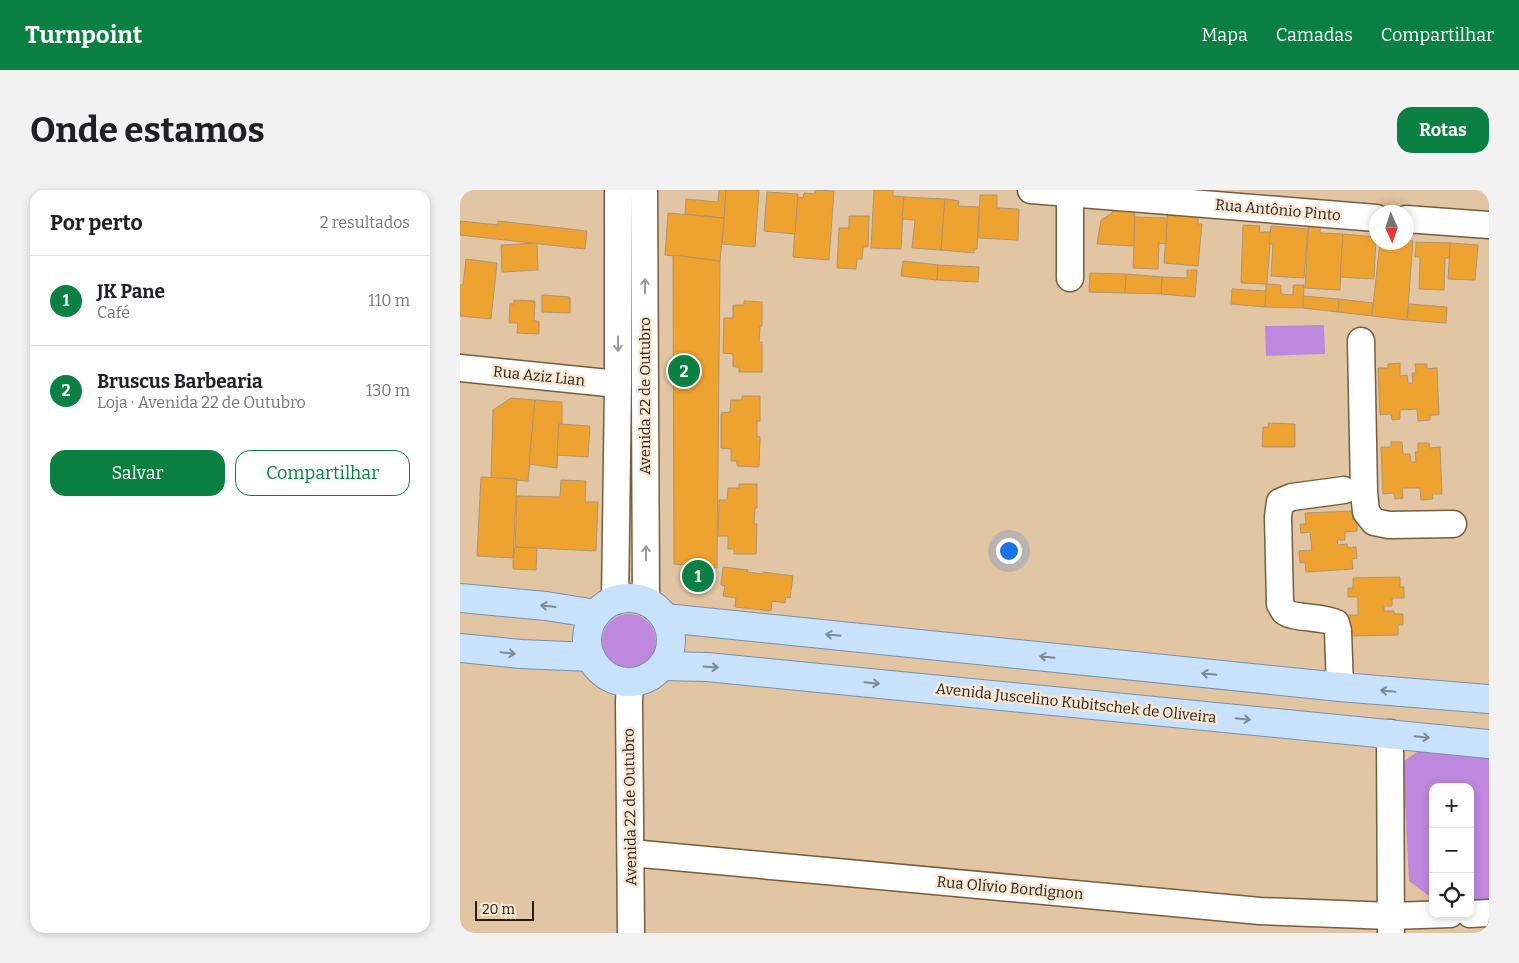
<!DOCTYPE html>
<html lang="pt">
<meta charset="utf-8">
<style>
body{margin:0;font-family:Bitter,serif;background:#f2f2f2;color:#202124}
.controls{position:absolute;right:15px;bottom:15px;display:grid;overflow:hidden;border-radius:10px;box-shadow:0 2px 8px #0003}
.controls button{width:45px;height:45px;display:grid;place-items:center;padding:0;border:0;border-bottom:1px solid #e0e0e0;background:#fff;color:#202124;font:25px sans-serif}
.compass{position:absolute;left:909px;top:15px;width:45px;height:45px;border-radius:50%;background:#fff;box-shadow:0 2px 8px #0003;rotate:177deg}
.scale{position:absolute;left:15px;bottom:12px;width:59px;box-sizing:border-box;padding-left:5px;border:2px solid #281e11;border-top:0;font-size:14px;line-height:18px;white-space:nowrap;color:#281e11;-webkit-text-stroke:4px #f7e8d6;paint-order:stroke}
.you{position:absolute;left:548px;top:360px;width:18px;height:18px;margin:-12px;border:4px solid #fff;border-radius:50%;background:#1a73e8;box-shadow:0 0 0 8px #1a73e833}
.badge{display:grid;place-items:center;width:32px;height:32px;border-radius:50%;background:#0b8043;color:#fff;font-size:16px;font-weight:700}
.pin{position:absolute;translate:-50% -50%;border:2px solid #fff;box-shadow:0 1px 5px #0006}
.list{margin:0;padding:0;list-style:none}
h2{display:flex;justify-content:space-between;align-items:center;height:65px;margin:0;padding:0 20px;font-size:21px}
h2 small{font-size:16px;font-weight:400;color:#757577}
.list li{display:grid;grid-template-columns:32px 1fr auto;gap:15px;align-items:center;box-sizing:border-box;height:90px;padding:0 20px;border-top:1px solid #e0e0e0}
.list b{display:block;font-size:19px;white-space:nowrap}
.list p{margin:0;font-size:16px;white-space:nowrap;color:#757577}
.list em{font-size:16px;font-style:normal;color:#757577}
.actions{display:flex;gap:10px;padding:15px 20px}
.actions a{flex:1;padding:11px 0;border:1px solid #0b8043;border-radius:15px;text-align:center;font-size:18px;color:#0b8043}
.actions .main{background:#0b8043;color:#fff}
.icon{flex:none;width:28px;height:28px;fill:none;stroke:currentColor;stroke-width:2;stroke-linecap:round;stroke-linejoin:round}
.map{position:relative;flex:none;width:1029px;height:743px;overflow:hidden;border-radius:15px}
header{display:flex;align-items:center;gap:30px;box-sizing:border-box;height:70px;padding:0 25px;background:#0b8043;color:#fff}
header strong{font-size:24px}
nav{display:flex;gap:28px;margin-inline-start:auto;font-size:18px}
.intro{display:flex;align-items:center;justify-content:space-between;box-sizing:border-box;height:120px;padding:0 30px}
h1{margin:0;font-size:35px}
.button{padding:12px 22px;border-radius:15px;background:#0b8043;color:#fff;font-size:18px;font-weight:700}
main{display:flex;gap:30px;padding:0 30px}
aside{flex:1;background:#fff;border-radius:15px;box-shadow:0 2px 8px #0003}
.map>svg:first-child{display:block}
.green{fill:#be88df}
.building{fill:#eea230;stroke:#b09473}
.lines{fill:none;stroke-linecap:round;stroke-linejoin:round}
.minor-casing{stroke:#765d3d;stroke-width:29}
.major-casing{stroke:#7990aa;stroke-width:30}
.minor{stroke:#fff;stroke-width:26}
.major{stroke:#c8e2fe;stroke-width:28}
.oneway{stroke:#9e9a94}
.oneway2{stroke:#808a93}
.labels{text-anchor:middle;stroke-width:5;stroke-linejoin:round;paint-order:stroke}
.street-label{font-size:15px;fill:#281e11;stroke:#f7e8d6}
</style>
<header>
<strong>Turnpoint</strong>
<nav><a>Mapa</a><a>Camadas</a><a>Compartilhar</a></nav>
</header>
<div class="intro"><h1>Onde estamos</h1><a class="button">Rotas</a></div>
<main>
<aside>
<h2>Por perto<small>2 resultados</small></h2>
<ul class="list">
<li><span class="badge">1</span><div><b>JK Pane</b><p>Café</p></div><em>110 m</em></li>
<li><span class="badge">2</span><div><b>Bruscus Barbearia</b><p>Loja · Avenida 22 de Outubro</p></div><em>130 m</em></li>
</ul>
<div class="actions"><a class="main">Salvar</a><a>Compartilhar</a></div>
</aside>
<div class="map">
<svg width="1029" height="743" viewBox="0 0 1029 743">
<rect width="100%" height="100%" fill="#e2c5a2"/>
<!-- green -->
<g class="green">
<polygon points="864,135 865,164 806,166 805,136"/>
<circle cx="169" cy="451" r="27"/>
<polygon points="963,558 1029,566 1029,709 1010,709 1010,597 973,597 973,709 949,691 943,572"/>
</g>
<!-- building -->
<g class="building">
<polygon points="259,0 266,0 264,28 225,24 226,9 258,12"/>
<polygon points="266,0 299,0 295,57 262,54"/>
<polygon points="355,0 374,1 369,70 333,67 337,7 343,8 344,3 355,4"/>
<polygon points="414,0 433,0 433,6 444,7 441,59 411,58"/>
<polygon points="307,2 338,4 335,44 304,41"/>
<polygon points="520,5 537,5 537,18 559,19 558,50 518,48"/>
<polygon points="444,7 485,9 481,60 452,58 455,30 442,29"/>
<polygon points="485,9 499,11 498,16 519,17 517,59 514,59 514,63 481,60"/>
<polygon points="654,14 675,14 674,56 637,54 641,30 652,23"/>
<polygon points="708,19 738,21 738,34 742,34 738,76 704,73"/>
<polygon points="208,23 264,28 260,71 205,65"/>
<polygon points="389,26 409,26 408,57 403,57 402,69 397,69 396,79 377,78 379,38 389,38"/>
<polygon points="675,27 707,28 706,54 699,53 698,79 673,78"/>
<polygon points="849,30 861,31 860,43 883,44 880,100 845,98"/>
<polygon points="0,31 38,35 38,31 127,41 125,59 0,45"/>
<polygon points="783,35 800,36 799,42 811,42 807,94 781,93"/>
<polygon points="811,36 848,39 844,88 811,86 813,54 809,54"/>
<polygon points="883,44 916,47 914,89 880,87"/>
<polygon points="946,50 953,51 947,130 912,126 920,52 946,52"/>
<polygon points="956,52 991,53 990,68 985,68 984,100 959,99 960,67 955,67"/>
<polygon points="77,53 78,80 42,82 41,55"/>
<polygon points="990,53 1018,55 1015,90 988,89"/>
<polygon points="213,65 260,71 257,378 214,374"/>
<polygon points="6,69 37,73 31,129 0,126 0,95 3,95"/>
<polygon points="443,71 478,75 477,90 441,86"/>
<polygon points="478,75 519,77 518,92 477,90"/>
<polygon points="727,80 737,80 735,107 701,104 702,87 727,88"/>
<polygon points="630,83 666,84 665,103 629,102"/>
<polygon points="666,84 702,87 701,104 665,103"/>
<polygon points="806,94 821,95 821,104 833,105 833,95 844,95 843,118 805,117"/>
<polygon points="772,99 806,101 805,117 771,114"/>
<polygon points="82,105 110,107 110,123 82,122"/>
<polygon points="843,106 879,109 878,122 843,118"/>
<polygon points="879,109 913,113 912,126 878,122"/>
<polygon points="54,110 75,111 74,131 79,131 79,144 57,143 58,133 49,133 50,114 54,114"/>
<polygon points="284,111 302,112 302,136 300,136 299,152 302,152 302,182 279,182 279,177 273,177 273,164 263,163 264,128 273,128 273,115 284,115"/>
<polygon points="949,114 987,117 986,133 947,130"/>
<polygon points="940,173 940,186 947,185 948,193 953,193 952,183 956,183 955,174 967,174 967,179 977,178 979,225 970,225 970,230 958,231 957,219 940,220 940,229 932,230 931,224 920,225 918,178 928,178 928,174"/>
<polygon points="282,206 300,206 300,231 297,231 297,246 300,247 299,277 277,276 277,271 271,271 271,259 261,258 261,223 270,222 271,210 282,210"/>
<polygon points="51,208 75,210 68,291 31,288 33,220"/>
<polygon points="75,210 102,212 102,235 99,234 97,278 69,274"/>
<polygon points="808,233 835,234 835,257 802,257 803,237 809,237"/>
<polygon points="99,234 130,236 128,267 97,265"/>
<polygon points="931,252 942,252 943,264 950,264 951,272 956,272 955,262 958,262 958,253 969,253 970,258 980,257 982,304 972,304 973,309 961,310 960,298 942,298 943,308 935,309 934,303 923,304 921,257 931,257"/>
<polygon points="21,287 57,289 53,368 17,366"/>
<polygon points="101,290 126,291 125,312 138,312 136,361 55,357 57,306 100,307"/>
<polygon points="279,294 297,294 297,318 295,318 294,334 297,334 296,364 274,364 274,359 268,359 268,346 258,346 259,310 267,310 268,298 279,298"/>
<polygon points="892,321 893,330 897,330 897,341 885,342 885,350 877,350 878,355 887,354 888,358 896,357 897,368 892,369 893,379 846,382 845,372 840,373 839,361 852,360 850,342 841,343 840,334 846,334 845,323"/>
<polygon points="55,357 77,358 76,380 53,379 53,368"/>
<polygon points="263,377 288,380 287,382 303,384 303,382 333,386 330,408 326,407 325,413 312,411 311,421 275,417 276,408 263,406 265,396 261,395"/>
<polygon points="940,387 940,397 944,397 944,408 932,408 932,416 924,416 924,421 934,421 934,424 943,424 943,435 938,435 938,445 891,446 891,436 886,437 885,425 898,425 898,407 888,407 888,398 893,398 893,388"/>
</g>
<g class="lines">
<!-- minor casing -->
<g class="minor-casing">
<g id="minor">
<polyline points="184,0 186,412"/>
<polyline points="571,0 916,28"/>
<polyline points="610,0 610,88"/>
<polyline points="946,29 1029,35"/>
<polyline points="901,151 904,302 906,322 914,332 929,335 993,334"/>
<polyline points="0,178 158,194"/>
<polyline points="155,411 158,194 158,0"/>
<polyline points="170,492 169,512 171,743"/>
<path d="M880,497L878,441L876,433C863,426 832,429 824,421C823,420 821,415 820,414L818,327L820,312L832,307L884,300"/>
<polyline points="930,543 931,742"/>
<polyline points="171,663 800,721 931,726 990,724"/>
<polyline points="1010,724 1029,723"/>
</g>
</g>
<!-- major casing -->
<g class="major-casing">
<g id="major">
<polyline points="0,408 86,416 136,424"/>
<circle cx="169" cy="450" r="42"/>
<polyline points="205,428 880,497 1029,509"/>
<polyline points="0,458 61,464 131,467"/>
<polyline points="202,476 247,477 1029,554"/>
</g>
</g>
<!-- minor -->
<use href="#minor" class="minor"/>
<!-- major -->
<use href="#major" class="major"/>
</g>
<!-- one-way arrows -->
<defs><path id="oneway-shaft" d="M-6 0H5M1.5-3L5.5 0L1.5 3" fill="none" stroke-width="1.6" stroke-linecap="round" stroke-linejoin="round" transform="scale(1.25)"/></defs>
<g class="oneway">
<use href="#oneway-shaft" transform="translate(185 96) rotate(-90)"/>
<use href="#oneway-shaft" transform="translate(158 154) rotate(90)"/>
<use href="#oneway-shaft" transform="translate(186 363) rotate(-90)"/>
</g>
<g class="oneway2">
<use href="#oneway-shaft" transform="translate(88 416) rotate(-173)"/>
<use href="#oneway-shaft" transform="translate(373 445) rotate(-174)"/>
<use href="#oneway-shaft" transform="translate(48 463) rotate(6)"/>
<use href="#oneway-shaft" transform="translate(587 467) rotate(-174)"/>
<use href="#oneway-shaft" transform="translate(251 477) rotate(4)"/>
<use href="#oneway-shaft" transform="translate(749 484) rotate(-174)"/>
<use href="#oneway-shaft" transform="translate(412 493) rotate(6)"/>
<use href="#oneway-shaft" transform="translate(928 501) rotate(-175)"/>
<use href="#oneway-shaft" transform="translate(783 529) rotate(6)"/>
<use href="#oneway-shaft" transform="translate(962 547) rotate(6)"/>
</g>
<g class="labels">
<!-- street labels -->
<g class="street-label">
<text transform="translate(818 20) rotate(5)" y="5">Rua Antônio Pinto</text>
<text transform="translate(79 186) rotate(6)" y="5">Rua Aziz Lian</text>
<text transform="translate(185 206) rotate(-90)" y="5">Avenida 22 de Outubro</text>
<text transform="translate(616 513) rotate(6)" y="5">Avenida Juscelino Kubitschek de Oliveira</text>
<text transform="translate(170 617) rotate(-91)" y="5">Avenida 22 de Outubro</text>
<text transform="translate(550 698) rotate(5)" y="5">Rua Olívio Bordignon</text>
</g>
</g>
</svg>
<div class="controls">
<button>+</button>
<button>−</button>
<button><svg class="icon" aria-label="locate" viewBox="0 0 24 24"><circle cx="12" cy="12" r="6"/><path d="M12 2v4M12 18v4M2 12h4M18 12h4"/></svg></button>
</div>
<svg class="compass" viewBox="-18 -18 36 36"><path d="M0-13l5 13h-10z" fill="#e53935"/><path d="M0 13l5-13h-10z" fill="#757577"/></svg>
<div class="scale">20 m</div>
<div class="you"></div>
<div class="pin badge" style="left:238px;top:386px">1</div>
<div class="pin badge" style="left:224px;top:181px">2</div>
</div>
</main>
